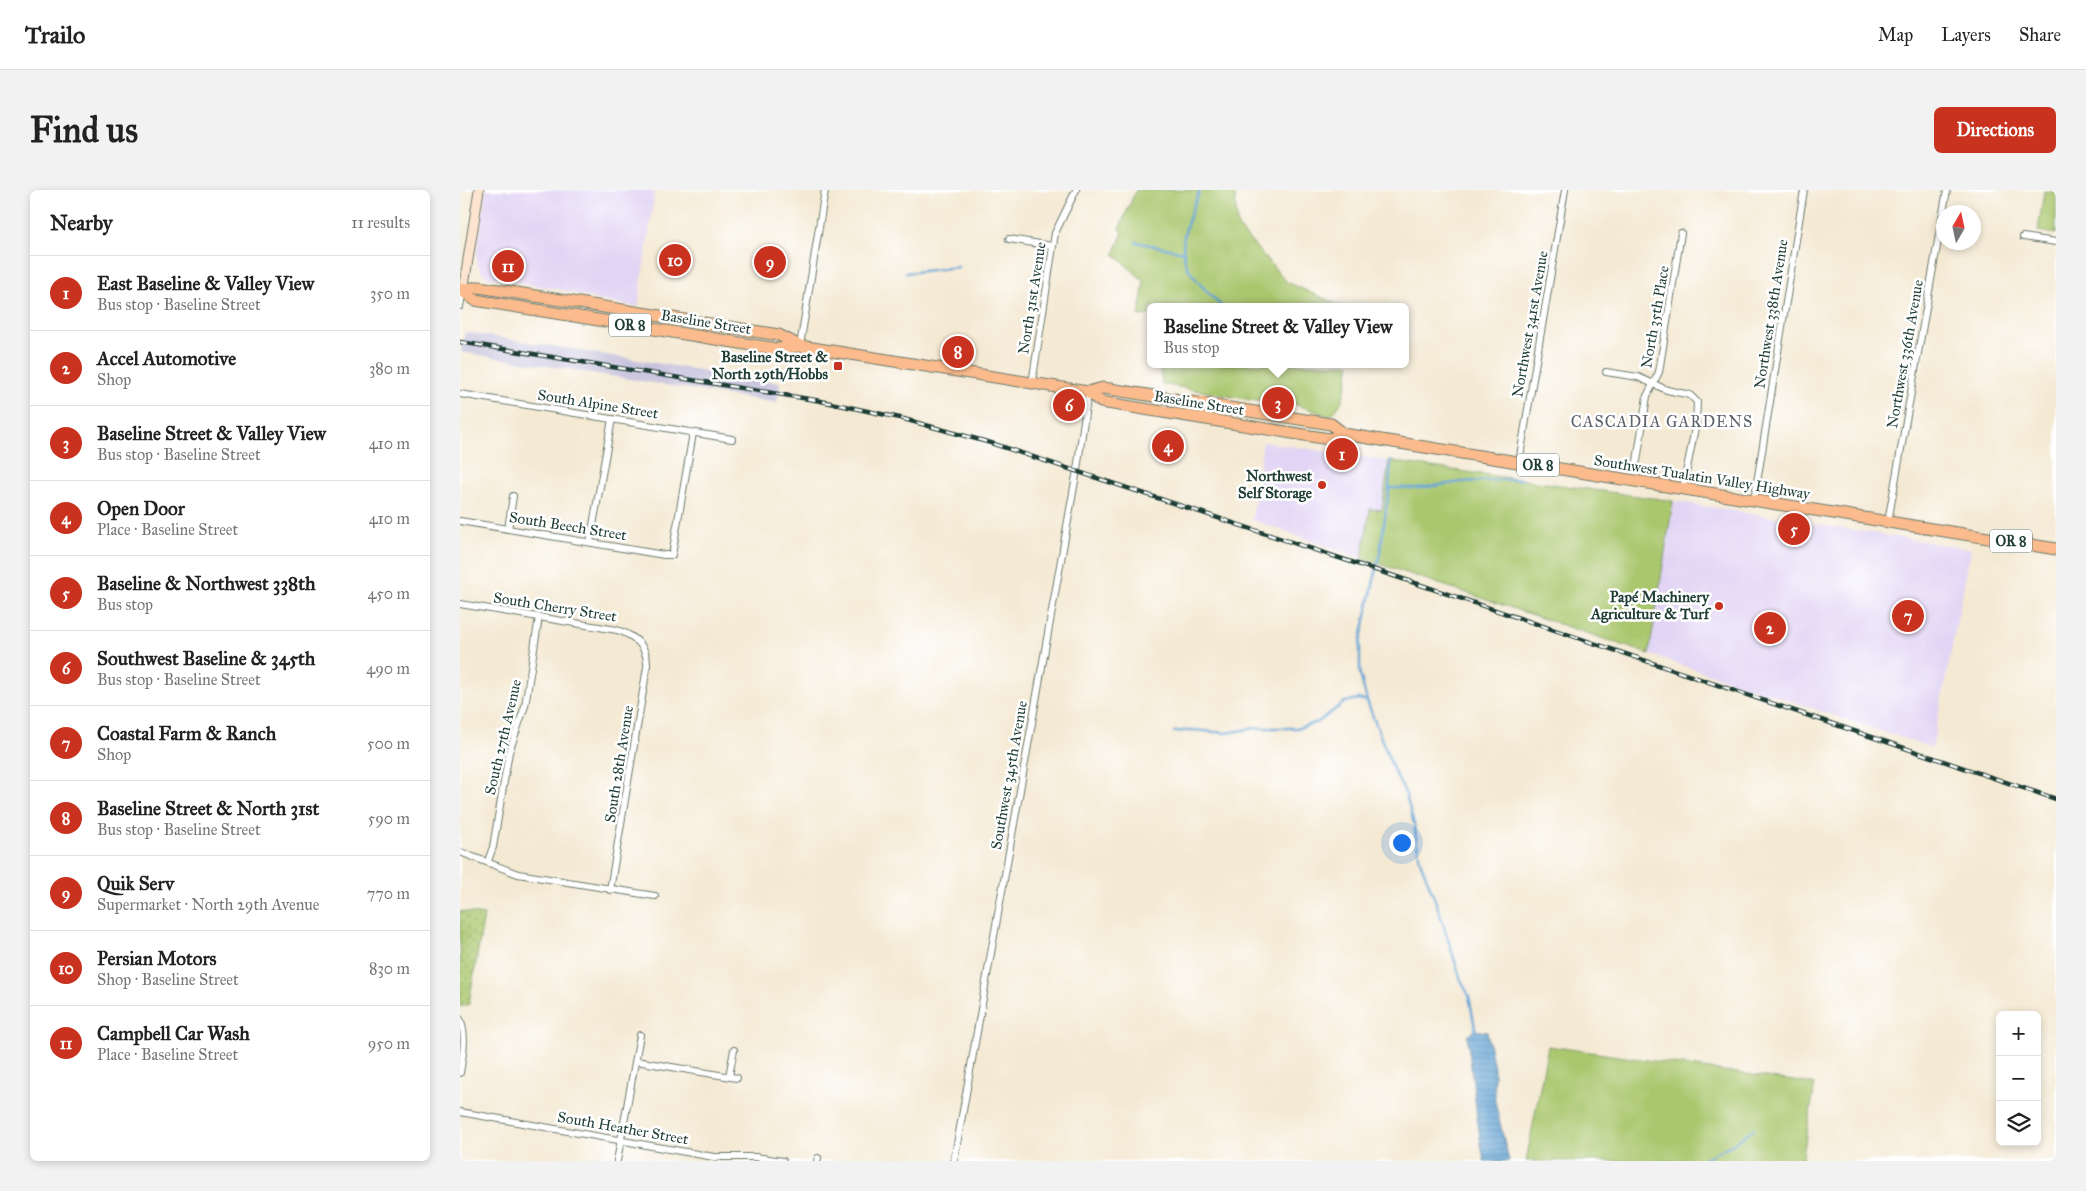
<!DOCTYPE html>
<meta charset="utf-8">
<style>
body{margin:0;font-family:"IM FELL Great Primer",serif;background:#f2f2f2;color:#222}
.controls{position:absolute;right:15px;bottom:15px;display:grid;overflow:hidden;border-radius:8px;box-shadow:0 2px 8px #0003}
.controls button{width:45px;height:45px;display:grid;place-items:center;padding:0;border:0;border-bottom:1px solid #e0e0e0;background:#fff;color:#222;font:25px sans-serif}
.compass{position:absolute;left:1476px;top:15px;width:45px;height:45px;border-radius:50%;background:#fff;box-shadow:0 2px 8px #0003;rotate:9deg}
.you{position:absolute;left:941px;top:652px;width:18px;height:18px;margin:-12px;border:4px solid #fff;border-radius:50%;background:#1a73e8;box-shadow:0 0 0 8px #1a73e833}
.badge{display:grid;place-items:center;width:32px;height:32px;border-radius:50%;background:#c8321e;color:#fff;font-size:16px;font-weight:700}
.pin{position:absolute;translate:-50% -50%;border:2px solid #fff;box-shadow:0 1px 5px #0006}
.popup{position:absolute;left:687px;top:113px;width:262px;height:65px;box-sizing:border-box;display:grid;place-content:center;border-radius:8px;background:#fff;filter:drop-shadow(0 1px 4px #0005);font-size:16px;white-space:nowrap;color:#767676}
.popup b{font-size:19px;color:#222}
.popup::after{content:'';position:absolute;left:50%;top:100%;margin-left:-10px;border:10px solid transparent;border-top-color:#fff}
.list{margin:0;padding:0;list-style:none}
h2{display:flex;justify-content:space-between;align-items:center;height:65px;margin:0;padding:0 20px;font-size:21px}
h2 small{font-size:16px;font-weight:400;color:#767676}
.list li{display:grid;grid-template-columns:32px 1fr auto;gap:15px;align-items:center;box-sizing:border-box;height:75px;padding:0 20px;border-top:1px solid #e0e0e0}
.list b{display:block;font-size:19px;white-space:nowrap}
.list p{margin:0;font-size:16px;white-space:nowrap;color:#767676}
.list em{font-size:16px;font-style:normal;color:#767676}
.icon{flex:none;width:28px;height:28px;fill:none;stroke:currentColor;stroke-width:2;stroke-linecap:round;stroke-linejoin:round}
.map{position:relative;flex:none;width:1596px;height:971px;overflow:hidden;border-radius:8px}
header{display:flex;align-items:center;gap:30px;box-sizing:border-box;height:70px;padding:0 25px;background:#fff;border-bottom:1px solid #e0e0e0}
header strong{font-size:24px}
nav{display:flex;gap:28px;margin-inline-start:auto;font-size:18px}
.intro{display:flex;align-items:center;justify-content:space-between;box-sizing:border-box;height:120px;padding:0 30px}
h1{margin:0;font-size:35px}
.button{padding:12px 22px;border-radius:8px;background:#c8321e;color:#fff;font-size:18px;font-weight:700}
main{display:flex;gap:30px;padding:0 30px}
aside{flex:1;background:#fff;border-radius:8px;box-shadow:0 2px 8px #0003}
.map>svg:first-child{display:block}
.built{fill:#e1d4f4}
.railway{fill:#c5c0db}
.grass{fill:#aac76e;stroke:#648251}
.park{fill:url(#park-dots);stroke:#648251}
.water{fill:url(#water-rules);stroke:#3f6e83}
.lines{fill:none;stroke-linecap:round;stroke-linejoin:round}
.stream{stroke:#5fa0d2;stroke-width:2.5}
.street-casing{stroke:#6a796c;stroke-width:8}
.secondary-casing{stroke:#6a796c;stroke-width:11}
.highway-casing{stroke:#6a796c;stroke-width:13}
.street{stroke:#fff;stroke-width:6}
.secondary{stroke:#fde4d1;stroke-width:9}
.highway{stroke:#fbbb8c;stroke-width:11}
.rail-casing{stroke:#1f3d34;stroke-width:4.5}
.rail{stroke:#fff;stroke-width:2.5;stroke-dasharray:8;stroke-linecap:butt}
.poi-dot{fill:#c8321e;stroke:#fff;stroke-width:2}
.labels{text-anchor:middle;stroke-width:5;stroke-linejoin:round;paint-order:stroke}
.shield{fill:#fff;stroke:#627771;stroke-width:1}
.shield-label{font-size:14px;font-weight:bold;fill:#1f3d34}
.street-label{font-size:15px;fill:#1f3d34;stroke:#fff}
.poi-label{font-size:15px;font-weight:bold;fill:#1f3d34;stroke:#fff;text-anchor:end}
.neighbourhood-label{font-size:16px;letter-spacing:1px;fill:#5f636b;stroke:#fff}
</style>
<header>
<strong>Trailo</strong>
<nav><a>Map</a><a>Layers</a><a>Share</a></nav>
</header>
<div class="intro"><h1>Find us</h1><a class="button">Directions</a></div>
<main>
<aside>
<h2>Nearby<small>11 results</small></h2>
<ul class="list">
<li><span class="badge">1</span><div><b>East Baseline &amp; Valley View</b><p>Bus stop · Baseline Street</p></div><em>350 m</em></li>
<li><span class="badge">2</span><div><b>Accel Automotive</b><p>Shop</p></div><em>380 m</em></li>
<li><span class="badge">3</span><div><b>Baseline Street &amp; Valley View</b><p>Bus stop · Baseline Street</p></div><em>410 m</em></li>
<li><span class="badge">4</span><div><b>Open Door</b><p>Place · Baseline Street</p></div><em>410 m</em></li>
<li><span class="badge">5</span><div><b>Baseline &amp; Northwest 338th</b><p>Bus stop</p></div><em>450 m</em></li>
<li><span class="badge">6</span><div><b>Southwest Baseline &amp; 345th</b><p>Bus stop · Baseline Street</p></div><em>490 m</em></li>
<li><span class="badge">7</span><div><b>Coastal Farm &amp; Ranch</b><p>Shop</p></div><em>500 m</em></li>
<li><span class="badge">8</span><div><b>Baseline Street &amp; North 31st</b><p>Bus stop · Baseline Street</p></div><em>590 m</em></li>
<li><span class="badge">9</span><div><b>Quik Serv</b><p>Supermarket · North 29th Avenue</p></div><em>770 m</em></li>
<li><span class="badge">10</span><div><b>Persian Motors</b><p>Shop · Baseline Street</p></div><em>830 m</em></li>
<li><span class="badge">11</span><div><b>Campbell Car Wash</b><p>Place · Baseline Street</p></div><em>950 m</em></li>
</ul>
</aside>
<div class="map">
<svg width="1596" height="971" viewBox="0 0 1596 971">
<defs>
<pattern id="park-dots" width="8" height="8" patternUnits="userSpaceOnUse" patternTransform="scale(1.25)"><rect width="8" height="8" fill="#aac76e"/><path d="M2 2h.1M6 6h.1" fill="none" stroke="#8aa35b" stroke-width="1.8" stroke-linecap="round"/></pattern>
<pattern id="water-rules" width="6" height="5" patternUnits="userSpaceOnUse" patternTransform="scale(1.25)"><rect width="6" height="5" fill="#5fa0d2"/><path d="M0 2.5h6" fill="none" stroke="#4e84ab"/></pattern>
</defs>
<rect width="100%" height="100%" fill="#fff"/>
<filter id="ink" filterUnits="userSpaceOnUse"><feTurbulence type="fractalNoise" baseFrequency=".02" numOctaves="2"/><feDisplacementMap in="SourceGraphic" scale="10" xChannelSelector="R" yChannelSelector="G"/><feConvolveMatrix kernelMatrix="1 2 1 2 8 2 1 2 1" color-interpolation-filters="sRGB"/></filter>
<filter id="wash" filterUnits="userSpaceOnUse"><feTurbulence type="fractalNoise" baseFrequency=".0096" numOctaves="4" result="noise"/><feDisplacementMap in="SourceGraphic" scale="20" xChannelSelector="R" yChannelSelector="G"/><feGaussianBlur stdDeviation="1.12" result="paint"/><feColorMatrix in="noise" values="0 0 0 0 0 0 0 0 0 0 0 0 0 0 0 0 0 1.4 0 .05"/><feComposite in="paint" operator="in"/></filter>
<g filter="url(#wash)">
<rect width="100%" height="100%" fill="#f4e9d3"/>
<!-- built -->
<g class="built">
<polygon points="26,0 195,0 178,117 138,110 102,100 28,87 22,83 18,75 16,66"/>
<polygon points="803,252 929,271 922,321 910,319 902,368 792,330"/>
<polygon points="1213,311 1511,359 1472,558 1189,464"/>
</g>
<!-- railway -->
<polygon class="railway" points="5,142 320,193 317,213 1,162"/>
<!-- grass -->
<g class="grass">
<polygon points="676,0 774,0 778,37 827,92 883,117 690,117 690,125 679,126 684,91 654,64 663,42 659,39"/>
<polygon points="1584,1 1596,2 1596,44 1578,41"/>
<path d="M699,174H890C886,192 886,216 869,226L823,210H791L702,194Z"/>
<polygon points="929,271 1213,311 1189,464 902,368 910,319 922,320"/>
<polygon points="1088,856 1355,894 1342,971 1066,971"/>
</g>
<!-- park -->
<polygon class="park" points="0,721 24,725 9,814 0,817"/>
<!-- water -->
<path class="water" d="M1015,840L1027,842L1034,878L1035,911L1049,971H1024C1016,930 1013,888 1007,846Z"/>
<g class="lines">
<!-- stream -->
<g class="stream">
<path d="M740,0C731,25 715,52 728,78C735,91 752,106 762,117"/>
<polyline points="676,52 724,62"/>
<polyline points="446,83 498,77"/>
<polyline points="931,271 929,298 920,363 900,453 900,484 907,511 933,579 946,605 954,634 960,671 977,715 1001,790 1009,806 1016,843"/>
<polyline points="929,298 959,298 1002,292 1062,289"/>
<polyline points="714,542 733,540 766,543 795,538 838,538 858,532 885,512 898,509 907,511"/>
<polyline points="1240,971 1271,955 1294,939"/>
</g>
</g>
</g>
<g filter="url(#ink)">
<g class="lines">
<!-- street casing -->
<g class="street-casing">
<g id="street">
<polyline points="1563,47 1596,52"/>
<polyline points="549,49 592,56"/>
<polyline points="0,116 3,101"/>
<polyline points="340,156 365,0"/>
<polyline points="1146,182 1178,187 1207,200 1230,205 1237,212 1236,233 1223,298"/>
<polyline points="572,194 595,43 616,0"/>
<polyline points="0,204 272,249"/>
<polyline points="1177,271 1187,206 1199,182 1221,43"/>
<polyline points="1059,272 1105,0"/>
<polyline points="1294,311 1344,0"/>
<polyline points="0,331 204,365 212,365 233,243"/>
<polyline points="1428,332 1487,0"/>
<polyline points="48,339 53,306"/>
<polyline points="130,352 152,229"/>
<path d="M0,414L157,440C176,446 188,457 187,477L150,700"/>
<polyline points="0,662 58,684 195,706"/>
<polyline points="28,671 33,657 49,562 65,516 79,427"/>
<path d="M0,829C7,846 3,864 0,883"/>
<polyline points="176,871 277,888"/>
<polyline points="269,886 274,860"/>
<polyline points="0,922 254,967 295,967 323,971"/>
<polyline points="157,971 180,845"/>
<polyline points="357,971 358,968"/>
<polyline points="494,971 617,280 628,202"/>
</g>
</g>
<!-- secondary casing -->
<g class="secondary-casing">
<polyline id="secondary" points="3,101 19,0"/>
</g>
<!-- highway casing -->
<g class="highway-casing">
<g id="highway">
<polyline points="0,100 19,97 319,145 340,156"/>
<polyline points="3,101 15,110 317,159 340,156 628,202 643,198 871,234 884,244 1596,359"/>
<polyline points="628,202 641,212 869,249 884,244"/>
</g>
</g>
<!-- street -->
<use href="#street" class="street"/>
<!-- secondary -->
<use href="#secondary" class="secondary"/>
<!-- highway -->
<use href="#highway" class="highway"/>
<!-- rail casing -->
<g class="rail-casing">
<polyline id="rail" points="0,152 361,211 440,228 531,253 955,393 1596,609"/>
</g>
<!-- rail -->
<use href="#rail" class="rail"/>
</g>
</g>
<!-- markers -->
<g class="poi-dot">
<rect x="373" y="171" width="10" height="10" rx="2.5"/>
<circle cx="862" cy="295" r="5"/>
<circle cx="1259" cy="416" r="5"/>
</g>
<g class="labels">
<!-- shield labels -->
<g class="shield">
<rect x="149" y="123.5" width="42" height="23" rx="4"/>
<rect x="1057" y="263.5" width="42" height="23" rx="4"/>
<rect x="1530" y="339.5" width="42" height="23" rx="4"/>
</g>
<g class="shield-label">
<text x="170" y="140">OR 8</text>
<text x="1078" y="280">OR 8</text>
<text x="1551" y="356">OR 8</text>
</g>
<!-- street labels -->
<g class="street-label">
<text transform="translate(572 108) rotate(-81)" y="5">North 31st Avenue</text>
<text transform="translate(1311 124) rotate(-81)" y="5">Northwest 338th Avenue</text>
<text transform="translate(1195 127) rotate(-80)" y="5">North 35th Place</text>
<text transform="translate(246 132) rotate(9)" y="5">Baseline Street</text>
<text transform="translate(1070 134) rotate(-80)" y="5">Northwest 341st Avenue</text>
<text transform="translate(1445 164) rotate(-80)" y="5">Northwest 336th Avenue</text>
<text transform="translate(739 213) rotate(9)" y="5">Baseline Street</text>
<text transform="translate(138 214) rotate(9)" y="5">South Alpine Street</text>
<text transform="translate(1242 287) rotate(9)" y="5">Southwest Tualatin Valley Highway</text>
<text transform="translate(108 336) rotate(9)" y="5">South Beech Street</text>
<text transform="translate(95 417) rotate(9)" y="5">South Cherry Street</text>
<text transform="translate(43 547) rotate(-77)" y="5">South 27th Avenue</text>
<text transform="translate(159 574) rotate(-81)" y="5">South 28th Avenue</text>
<text transform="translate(549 585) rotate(-80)" y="5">Southwest 345th Avenue</text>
<text transform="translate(163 938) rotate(10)" y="5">South Heather Street</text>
</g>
<!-- poi labels -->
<g class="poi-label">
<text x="368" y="172">Baseline Street &amp;<tspan x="368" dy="17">North 29th/Hobbs</tspan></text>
<text x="852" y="291">Northwest<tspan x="852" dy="17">Self Storage</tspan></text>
<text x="1249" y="412">Papé Machinery<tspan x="1249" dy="17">Agriculture &amp; Turf</tspan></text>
</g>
<!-- neighbourhood labels -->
<g class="neighbourhood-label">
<text x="1202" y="237">CASCADIA GARDENS</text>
</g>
</g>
</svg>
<div class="controls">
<button>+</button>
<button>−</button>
<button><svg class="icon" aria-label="layers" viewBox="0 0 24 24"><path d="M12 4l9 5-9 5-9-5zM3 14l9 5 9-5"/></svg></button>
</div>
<svg class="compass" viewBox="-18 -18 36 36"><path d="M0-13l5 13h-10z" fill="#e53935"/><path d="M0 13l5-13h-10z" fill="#767676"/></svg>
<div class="you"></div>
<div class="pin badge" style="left:882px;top:264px">1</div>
<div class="pin badge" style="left:1310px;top:438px">2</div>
<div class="pin badge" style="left:818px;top:213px">3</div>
<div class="popup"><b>Baseline Street &amp; Valley View</b>Bus stop</div>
<div class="pin badge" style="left:708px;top:256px">4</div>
<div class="pin badge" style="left:1334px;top:339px">5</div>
<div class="pin badge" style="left:609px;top:215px">6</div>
<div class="pin badge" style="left:1448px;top:426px">7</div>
<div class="pin badge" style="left:498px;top:162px">8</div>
<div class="pin badge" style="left:310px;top:72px">9</div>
<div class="pin badge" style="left:215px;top:70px">10</div>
<div class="pin badge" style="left:48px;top:76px">11</div>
</div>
</main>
